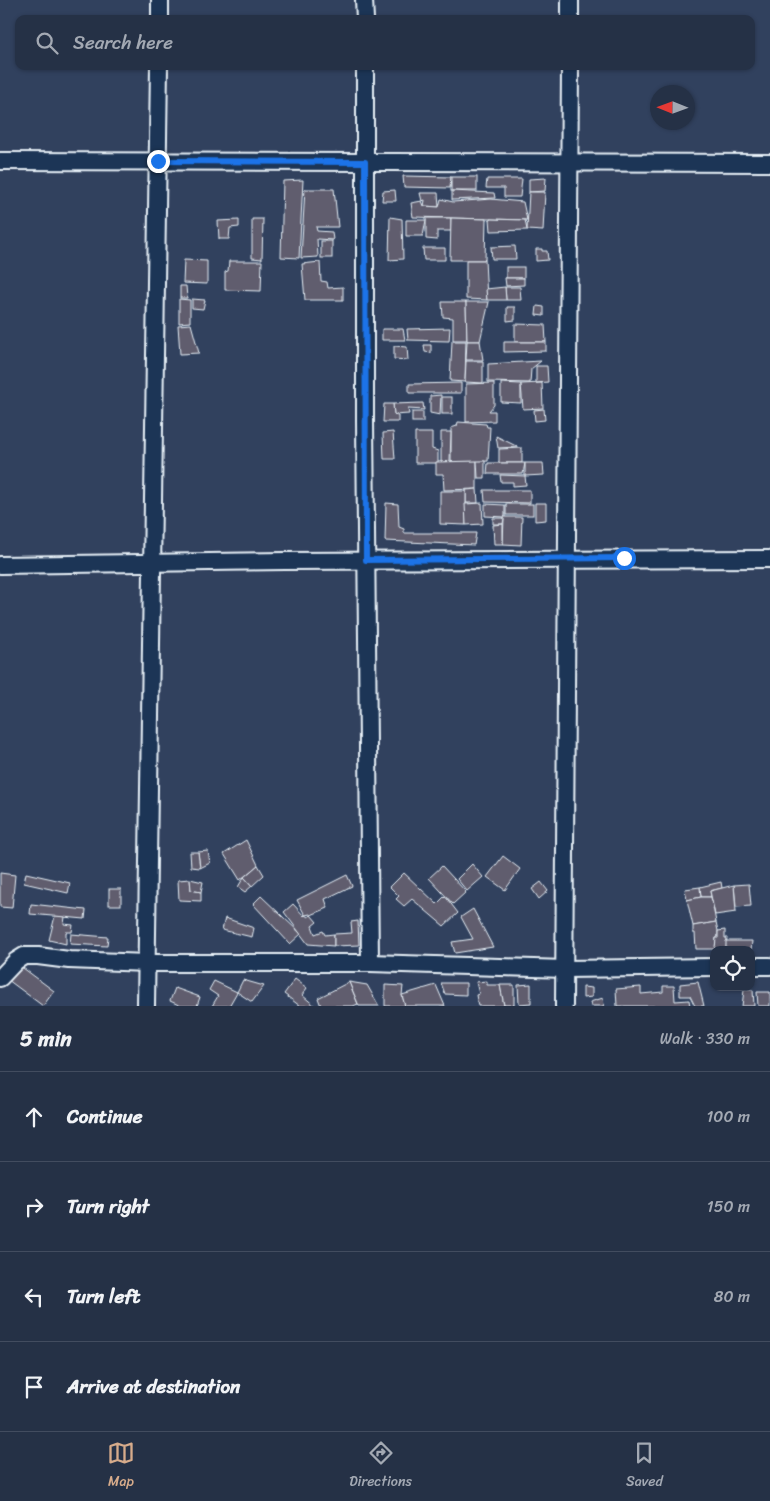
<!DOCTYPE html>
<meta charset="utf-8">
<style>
body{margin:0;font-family:Sriracha,sans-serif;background:#2d394d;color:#f1f3f6}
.controls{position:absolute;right:15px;bottom:15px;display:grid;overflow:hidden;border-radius:10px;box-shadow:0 1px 4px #0004}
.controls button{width:45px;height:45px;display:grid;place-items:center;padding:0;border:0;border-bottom:1px solid #424c5f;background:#253146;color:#f1f3f6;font:25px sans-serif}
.compass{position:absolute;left:650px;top:85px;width:45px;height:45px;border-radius:50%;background:#253146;box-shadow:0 1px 4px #0004;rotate:271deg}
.stop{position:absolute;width:15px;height:15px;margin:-11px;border:4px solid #1a73e8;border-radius:50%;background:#fff}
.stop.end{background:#1a73e8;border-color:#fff;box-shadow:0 1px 5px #0008}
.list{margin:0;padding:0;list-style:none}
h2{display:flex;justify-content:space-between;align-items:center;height:65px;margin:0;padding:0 20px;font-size:21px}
h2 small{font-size:16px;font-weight:400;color:#a3a9b3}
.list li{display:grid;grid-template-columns:32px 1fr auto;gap:15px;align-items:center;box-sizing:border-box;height:90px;padding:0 20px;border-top:1px solid #424c5f}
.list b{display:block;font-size:19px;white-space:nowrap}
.list em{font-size:16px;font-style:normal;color:#a3a9b3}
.icon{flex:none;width:28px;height:28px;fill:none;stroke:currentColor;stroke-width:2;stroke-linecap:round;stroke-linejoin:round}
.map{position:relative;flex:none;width:770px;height:1006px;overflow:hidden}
.search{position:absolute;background:#253146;box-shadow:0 1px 4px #0004;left:15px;right:15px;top:15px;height:55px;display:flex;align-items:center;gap:12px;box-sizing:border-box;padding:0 18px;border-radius:10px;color:#a3a9b3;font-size:19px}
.sheet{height:425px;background:#253146}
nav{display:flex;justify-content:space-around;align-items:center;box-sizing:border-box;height:70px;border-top:1px solid #424c5f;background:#253146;font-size:14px;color:#a3a9b3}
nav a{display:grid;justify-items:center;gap:2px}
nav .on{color:#d6ab8b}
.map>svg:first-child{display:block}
.building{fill:#615d6e;stroke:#e8f1f8}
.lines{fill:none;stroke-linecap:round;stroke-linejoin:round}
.street-casing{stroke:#e8f1f8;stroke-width:20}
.street{stroke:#1d3557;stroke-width:16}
.route{stroke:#1a73e8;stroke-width:6}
</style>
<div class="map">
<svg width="770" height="1006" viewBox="0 0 770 1006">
<rect width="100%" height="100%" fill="#31415e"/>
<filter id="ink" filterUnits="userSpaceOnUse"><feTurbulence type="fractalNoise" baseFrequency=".02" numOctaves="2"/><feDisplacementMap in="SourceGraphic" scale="10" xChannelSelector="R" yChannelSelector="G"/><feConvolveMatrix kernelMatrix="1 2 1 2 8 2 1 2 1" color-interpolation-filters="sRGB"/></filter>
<g filter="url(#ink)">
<!-- building -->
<g class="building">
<polygon points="403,176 451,177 450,188 404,187"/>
<rect x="451" y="177" width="26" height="14"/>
<polygon points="546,178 545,191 529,192 529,179"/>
<polygon points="487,179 522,179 520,197 504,197 504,188 486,188"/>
<polygon points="303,180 299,258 281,257 283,181"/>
<polygon points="305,189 334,189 338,227 316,227 317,231 332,232 333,240 317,239 318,257 301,258"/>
<polygon points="395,190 396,201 382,201 383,191"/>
<polygon points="452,191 494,193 495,198 452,200"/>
<polygon points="529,192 545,192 543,231 527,230"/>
<polygon points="420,193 438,193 439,207 424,206 425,200 422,201"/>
<polygon points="441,199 453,202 491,199 523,202 527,220 413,217 411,203 422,201 424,206 439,207"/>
<polygon points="390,217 402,219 403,259 389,260"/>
<polygon points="426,218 451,218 451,231 437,231 437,240 426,239"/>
<polygon points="451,218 486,219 485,260 450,260"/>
<polygon points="252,219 263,219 262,259 252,258"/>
<polygon points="490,219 525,220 527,230 491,231"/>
<polygon points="239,220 239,227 230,228 229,239 219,239 218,221"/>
<polygon points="406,220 426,220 423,236 406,236"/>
<rect x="321" y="241" width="11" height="17"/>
<polygon points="515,246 516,259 492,259 491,247"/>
<polygon points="423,248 445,248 445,260 424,260"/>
<polygon points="536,249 542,249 542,251 547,251 548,260 536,261"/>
<polygon points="184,260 207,261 207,284 183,283"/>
<polygon points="466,260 485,260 487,300 466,299"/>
<polygon points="229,261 262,261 261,291 225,290 225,272 228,271"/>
<polygon points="320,262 321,281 327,282 328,288 343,287 343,300 305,300 302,264"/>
<rect x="506" y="267" width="18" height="11"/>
<polygon points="505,278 524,278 524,285 506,286"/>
<polygon points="180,286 186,286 187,298 180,298"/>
<polygon points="505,287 520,287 521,300 506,300"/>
<polygon points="505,287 506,300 487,300 486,289"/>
<polygon points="179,299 190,300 190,322 179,323"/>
<polygon points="192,299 205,300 203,309 192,308"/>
<polygon points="442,302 466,302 467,340 453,340 453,318 443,317"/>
<polygon points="466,302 489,302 480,341 467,341"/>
<polygon points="537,306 544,307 544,316 536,315"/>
<polygon points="507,307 515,307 515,320 507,321"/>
<polygon points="191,324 199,353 180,354 178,325"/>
<polygon points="515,324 545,325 546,342 515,342"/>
<polygon points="450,328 449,341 408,340 407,329"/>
<polygon points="382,329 403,329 405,340 382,340"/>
<polygon points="452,341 466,341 465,382 450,381"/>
<polygon points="467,341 480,341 483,360 466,360"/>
<polygon points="504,342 546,342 546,351 504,352"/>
<polygon points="424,345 431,345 431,353 425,352"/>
<polygon points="394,346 407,347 408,360 394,359"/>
<polygon points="466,361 483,361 483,383 465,382"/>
<polygon points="541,361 531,369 530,383 488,382 488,364"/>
<polygon points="536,366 547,366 548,382 536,383"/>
<polygon points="461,383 461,393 409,393 409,384"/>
<polygon points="494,383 494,405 489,411 495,411 495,421 466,422 466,384"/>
<polygon points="501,383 521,384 521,403 501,402"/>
<polygon points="542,383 543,408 523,409 521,384"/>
<polygon points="441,395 440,415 430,413 430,396"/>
<rect x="442" y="397" width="10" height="17"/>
<polygon points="423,403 424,410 408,409 409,414 394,415 393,404"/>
<polygon points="384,404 393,404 394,415 398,416 398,422 383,422"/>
<polygon points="544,409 545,420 535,421 534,410"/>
<rect x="412" y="412" width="11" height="10"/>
<polygon points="458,422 486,424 487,427 490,427 488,461 451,463 451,428 457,426"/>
<polygon points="393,432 395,459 384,459 383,433"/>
<polygon points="441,432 451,432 450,461 441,463"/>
<polygon points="415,433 432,433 432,449 438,451 438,463 415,463"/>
<polygon points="496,436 518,447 498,448"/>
<polygon points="522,448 522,463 499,463 499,449"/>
<polygon points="477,461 477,489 444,490 443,474 436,474 436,462"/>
<polygon points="477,461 485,461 485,478 478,478"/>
<polygon points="488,463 525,463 523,474 487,474"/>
<polygon points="525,463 543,463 544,475 525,476"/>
<polygon points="500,475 525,476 526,485 513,486 513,482 501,482"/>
<polygon points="477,489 478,503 466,503 466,490"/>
<polygon points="484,490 530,490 530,503 485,502"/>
<polygon points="440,491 466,491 466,525 440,524"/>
<polygon points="386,503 398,504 399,527 404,529 404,533 476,533 474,545 385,541"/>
<polygon points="482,503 483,524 466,525 465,504"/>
<polygon points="535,503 546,503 546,520 535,521"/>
<polygon points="485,504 505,505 505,517 485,516"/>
<rect x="506" y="504" width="27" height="11"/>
<polygon points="504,517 522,517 521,545 503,544"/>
<polygon points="493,518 504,518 503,524 493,524"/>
<polygon points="503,524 503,544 494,544 493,525"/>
<polygon points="246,840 258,865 240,880 224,854"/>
<polygon points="208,851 210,863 200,868 198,852"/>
<polygon points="190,852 198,852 200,868 191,867"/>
<polygon points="503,856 520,869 505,890 487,877"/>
<polygon points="472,864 483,877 467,891 457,879"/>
<polygon points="258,865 264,875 252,886 244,877"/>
<polygon points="442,866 466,892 453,904 429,878"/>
<polygon points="0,873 15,875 12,908 0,907"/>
<polygon points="26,873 70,883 68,893 24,883"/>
<polygon points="404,873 437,904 445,896 458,913 444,926 412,899 404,906 396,899 399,896 390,887"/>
<polygon points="347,875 352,886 325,899 328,908 311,915 310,914 305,915 297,900"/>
<polygon points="244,877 252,886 245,892 238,887"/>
<polygon points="190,879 191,890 201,892 201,901 179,900 178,880"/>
<polygon points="190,879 203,882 201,892 191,890"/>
<polygon points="541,882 548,891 539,899 532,889"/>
<polygon points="721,882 722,888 710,891 711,897 701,897 700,887"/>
<polygon points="749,884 751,906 736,907 734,885"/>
<polygon points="734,885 736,912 715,915 710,891"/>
<polygon points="700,887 701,897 687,900 685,889"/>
<rect x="109" y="889" width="12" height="16"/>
<polygon points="261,896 301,934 290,944 253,904"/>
<polygon points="701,897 711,897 716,922 693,926 687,900"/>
<polygon points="31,904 86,910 85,919 30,914"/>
<polygon points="293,904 304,916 305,915 308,917 311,915 317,922 312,926 315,934 323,931 325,935 334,934 334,946 308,944 284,912"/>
<polygon points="473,909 493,947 455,953 452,942 473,939 461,917"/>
<polygon points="55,916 65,917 64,924 73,925 72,932 66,932 66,944 49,940"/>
<polygon points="225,918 254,928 252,937 222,930"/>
<polygon points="358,921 359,945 334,946 334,934 352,933 351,922"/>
<polygon points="716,922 718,931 718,938 716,938 715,949 696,949 695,933 693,933 693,926"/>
<polygon points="725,930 725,938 727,938 726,949 715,949 716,938 718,938 718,931"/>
<polygon points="71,934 108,937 107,946 70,944"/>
<polygon points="726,941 752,941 751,950 726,949"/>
<polygon points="19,965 54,991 43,1006 8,980"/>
<polygon points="295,979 307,988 302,995 315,1006 300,1006 284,994"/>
<polygon points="243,980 264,986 252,1002 237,992"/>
<polygon points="214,981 237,992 229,1006 212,1006 218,996 209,990"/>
<polygon points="487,981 487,985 500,985 504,1006 478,1006 476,995 479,994 476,982"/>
<polygon points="349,982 358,1004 353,1006 321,1006 318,998"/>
<polygon points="349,982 367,985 379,1006 359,1006"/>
<polygon points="698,982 704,1006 695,1006 690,996 680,996 680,984"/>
<polygon points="441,983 466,983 466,995 445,994"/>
<polygon points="531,984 531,1003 519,1004 518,985"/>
<polygon points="385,985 403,986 402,995 405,1006 385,1006"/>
<polygon points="436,985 445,1006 405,1006 402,995"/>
<polygon points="500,985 514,985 514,1005 504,1005"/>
<polygon points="663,986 674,986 675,1001 689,1000 690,1006 617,1006 616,989 641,987 641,994 663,992"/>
<polygon points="583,987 592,988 592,997 583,998"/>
<polygon points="175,988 200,997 197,1006 181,1006 170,1001"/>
<polygon points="744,990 753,990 754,1006 742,1006"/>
<polygon points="757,992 770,992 770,1006 758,1006"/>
<polygon points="603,998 604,1006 591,1006 590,1002"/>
</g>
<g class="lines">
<!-- street casing -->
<g class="street-casing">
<g id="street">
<polyline points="364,0 365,19"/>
<polyline points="160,19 160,0"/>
<polyline points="570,19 570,0"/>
<polyline points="365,66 365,421 370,963"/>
<polyline points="0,161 770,163"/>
<polyline points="0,565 285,561 770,559"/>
<polyline points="751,966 770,966"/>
<polyline points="0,978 16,961 24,956 38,956 69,960 147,963 370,963 565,969 714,967"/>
<polyline points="146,1006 159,66"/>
<polyline points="564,1006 570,66"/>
</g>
</g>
<!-- street -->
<use href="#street" class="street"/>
</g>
</g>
<g class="lines" filter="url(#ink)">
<!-- route -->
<polyline class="route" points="158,161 365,162 366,560 624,558"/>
</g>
</svg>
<div class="controls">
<button><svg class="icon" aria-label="locate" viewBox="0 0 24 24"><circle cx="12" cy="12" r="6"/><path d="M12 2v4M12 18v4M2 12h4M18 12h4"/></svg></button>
</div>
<svg class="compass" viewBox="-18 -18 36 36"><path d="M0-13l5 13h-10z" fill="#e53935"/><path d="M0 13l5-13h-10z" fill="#a3a9b3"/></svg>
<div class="stop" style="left:624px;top:558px"></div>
<div class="stop end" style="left:158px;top:161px"></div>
<div class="search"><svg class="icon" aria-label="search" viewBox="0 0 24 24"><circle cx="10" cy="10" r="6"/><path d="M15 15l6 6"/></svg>Search here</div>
</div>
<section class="sheet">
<h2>5 min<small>Walk · 330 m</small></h2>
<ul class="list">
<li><svg class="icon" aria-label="ahead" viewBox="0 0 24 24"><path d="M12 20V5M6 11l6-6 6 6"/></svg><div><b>Continue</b></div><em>100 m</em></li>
<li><svg class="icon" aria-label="right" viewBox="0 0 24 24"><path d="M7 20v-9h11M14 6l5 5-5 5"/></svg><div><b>Turn right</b></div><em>150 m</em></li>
<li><svg class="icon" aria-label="left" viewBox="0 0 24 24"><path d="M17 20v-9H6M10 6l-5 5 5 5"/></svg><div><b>Turn left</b></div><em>80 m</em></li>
<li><svg class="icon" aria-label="arrive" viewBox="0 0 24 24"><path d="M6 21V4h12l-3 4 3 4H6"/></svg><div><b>Arrive at destination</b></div></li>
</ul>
</section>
<nav>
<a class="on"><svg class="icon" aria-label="map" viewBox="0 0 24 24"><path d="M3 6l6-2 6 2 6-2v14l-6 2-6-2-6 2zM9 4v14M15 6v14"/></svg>Map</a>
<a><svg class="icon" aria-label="directions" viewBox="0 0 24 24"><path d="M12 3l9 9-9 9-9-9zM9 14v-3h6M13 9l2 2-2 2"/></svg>Directions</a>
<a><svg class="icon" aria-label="saved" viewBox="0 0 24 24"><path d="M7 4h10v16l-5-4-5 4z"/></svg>Saved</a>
</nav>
